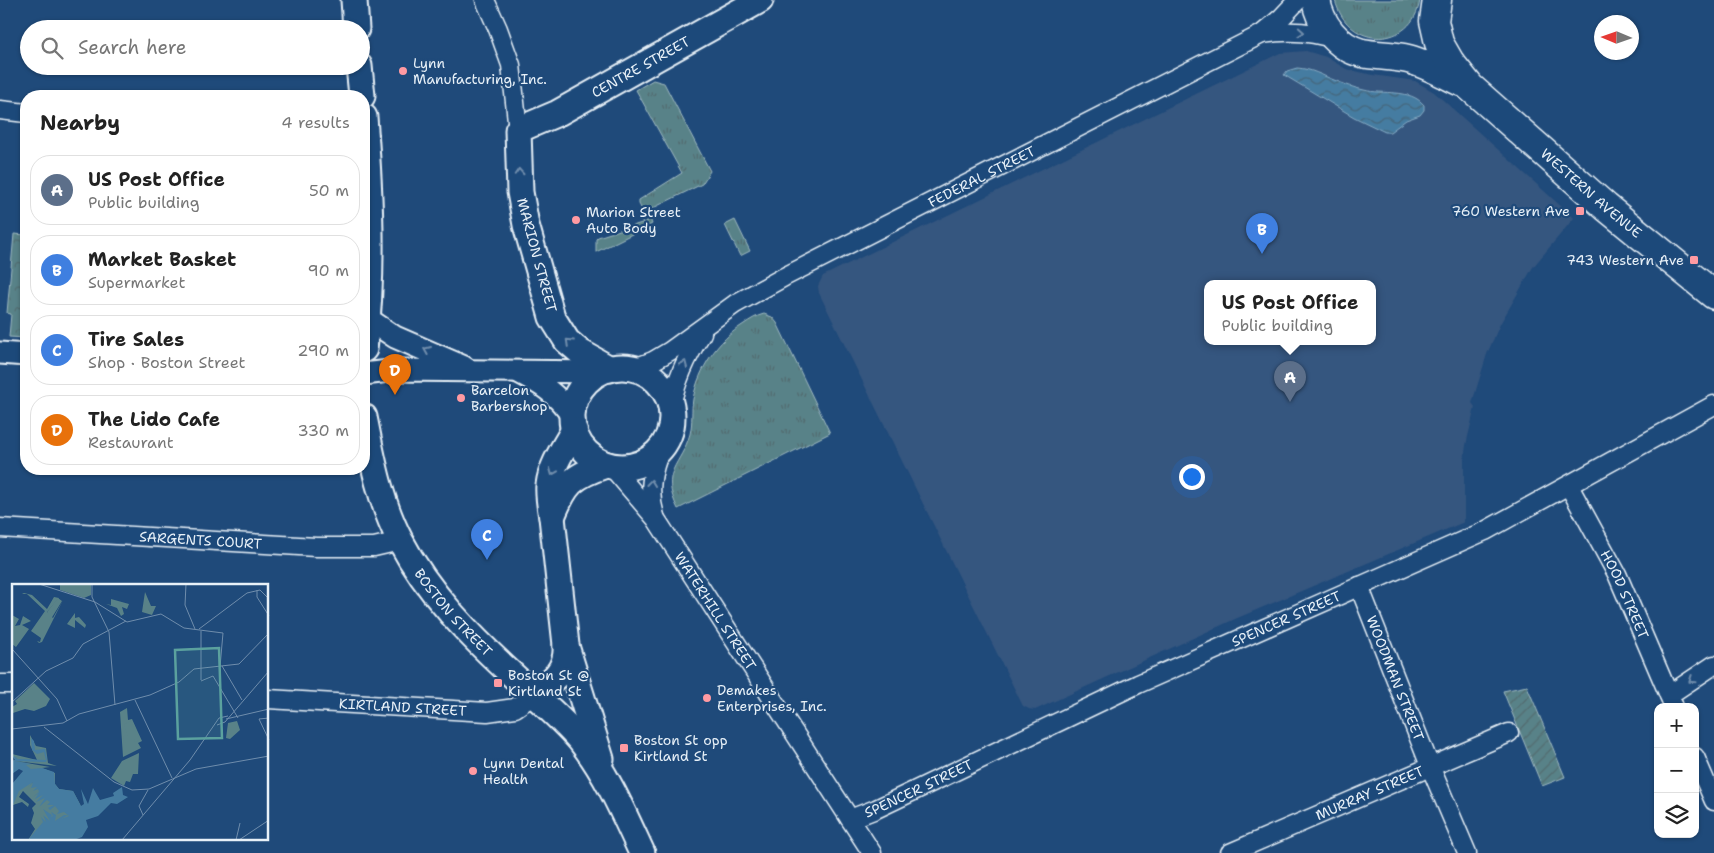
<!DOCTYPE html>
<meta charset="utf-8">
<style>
body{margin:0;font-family:"Shantell Sans",sans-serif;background:#f2f2f2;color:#222}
.controls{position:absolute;right:15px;bottom:15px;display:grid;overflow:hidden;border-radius:10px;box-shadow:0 1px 4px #0004}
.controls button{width:45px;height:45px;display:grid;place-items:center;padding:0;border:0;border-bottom:1px solid #e0e0e0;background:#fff;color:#222;font:25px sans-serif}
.compass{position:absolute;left:1594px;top:15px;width:45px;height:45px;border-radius:50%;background:#fff;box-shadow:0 1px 4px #0004;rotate:272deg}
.you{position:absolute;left:1191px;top:476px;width:18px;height:18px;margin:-12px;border:4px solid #fff;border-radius:50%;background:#1a73e8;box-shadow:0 0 0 8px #1a73e833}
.badge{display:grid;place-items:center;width:32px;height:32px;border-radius:50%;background:#0b8043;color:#fff;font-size:16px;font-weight:700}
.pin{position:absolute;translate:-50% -41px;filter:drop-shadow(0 1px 2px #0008)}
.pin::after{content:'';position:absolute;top:26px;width:18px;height:15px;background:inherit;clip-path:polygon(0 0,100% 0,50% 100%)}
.popup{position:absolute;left:1204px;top:280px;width:172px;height:65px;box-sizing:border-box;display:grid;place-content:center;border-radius:10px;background:#fff;filter:drop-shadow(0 1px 4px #0005);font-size:16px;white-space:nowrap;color:#767676}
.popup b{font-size:19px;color:#222}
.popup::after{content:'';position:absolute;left:50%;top:100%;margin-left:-10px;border:10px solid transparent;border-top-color:#fff}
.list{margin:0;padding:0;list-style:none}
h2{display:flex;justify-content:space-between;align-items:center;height:65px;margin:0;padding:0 20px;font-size:21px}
h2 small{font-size:16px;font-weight:400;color:#767676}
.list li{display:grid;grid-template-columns:32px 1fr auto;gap:15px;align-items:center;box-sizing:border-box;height:70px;margin:0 10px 10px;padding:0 10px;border:1px solid #e0e0e0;border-radius:20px}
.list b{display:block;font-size:19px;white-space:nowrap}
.list p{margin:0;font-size:16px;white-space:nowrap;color:#767676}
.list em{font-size:16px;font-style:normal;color:#767676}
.icon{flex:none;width:28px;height:28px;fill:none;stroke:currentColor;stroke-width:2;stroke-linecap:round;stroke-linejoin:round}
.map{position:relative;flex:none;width:1714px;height:853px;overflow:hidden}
.search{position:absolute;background:#fff;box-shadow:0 1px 4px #0004;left:20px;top:20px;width:350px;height:55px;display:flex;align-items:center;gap:12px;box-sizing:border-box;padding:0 18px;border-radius:28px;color:#767676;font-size:19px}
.panel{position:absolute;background:#fff;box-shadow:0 1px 4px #0004;left:20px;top:90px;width:350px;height:385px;border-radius:20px}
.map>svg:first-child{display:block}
.built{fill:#36567f;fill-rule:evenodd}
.grass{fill:url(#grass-tufts);stroke:#a0bac0}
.park{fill:url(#park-crowns);stroke:#a0bac0}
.garden{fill:url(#garden-furrows);stroke:#a0bac0}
.water{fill:url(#water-waves);stroke:#86abc4}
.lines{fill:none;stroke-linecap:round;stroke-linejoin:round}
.minor-casing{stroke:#e8f1f8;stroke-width:21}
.tertiary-casing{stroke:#e8f1f8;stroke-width:25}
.secondary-casing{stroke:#e8f1f8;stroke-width:29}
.primary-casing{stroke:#e8f1f8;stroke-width:31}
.minor{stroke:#1f4a7a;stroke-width:18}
.tertiary{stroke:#1f4a7a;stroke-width:21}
.secondary{stroke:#1f4a7a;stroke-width:25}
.primary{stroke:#1f4a7a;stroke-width:28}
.oneway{stroke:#6f8dac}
.poi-dot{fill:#ff9aa2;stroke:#1f4a7a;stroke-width:2}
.labels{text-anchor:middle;stroke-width:4.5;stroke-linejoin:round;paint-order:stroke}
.poi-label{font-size:14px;fill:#e8f1f8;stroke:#1f4a7a;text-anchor:start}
.street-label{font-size:14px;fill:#e8f1f8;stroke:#1f4a7a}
.inset-road{fill:none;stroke:#6f8dac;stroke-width:1}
.view{fill:#5ba19e;fill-opacity:0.15;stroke:#5ba19e;stroke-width:2.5}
.inset-edge{fill:none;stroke:#e8f1f8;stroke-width:2.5}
</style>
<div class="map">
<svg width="1714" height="853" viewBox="0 0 1714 853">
<defs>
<pattern id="grass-tufts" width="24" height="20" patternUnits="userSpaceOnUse" patternTransform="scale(1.25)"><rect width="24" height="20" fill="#598288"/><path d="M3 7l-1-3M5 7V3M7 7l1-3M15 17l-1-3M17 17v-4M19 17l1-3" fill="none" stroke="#516b6f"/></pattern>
<pattern id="park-crowns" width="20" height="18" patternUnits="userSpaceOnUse" patternTransform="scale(1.25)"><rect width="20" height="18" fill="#598288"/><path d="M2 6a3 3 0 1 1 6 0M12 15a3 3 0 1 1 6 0" fill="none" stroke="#516b6f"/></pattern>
<pattern id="garden-furrows" width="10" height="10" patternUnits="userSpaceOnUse" patternTransform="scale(1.25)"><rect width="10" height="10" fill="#598288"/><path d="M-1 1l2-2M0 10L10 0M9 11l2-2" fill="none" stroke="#516b6f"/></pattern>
<pattern id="water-waves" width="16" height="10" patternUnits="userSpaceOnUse" patternTransform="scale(1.25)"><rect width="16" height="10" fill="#457ca1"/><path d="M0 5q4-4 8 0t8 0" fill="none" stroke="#45657a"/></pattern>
</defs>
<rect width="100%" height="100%" fill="#1f4a7a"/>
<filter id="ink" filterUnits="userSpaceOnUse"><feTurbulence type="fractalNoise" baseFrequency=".02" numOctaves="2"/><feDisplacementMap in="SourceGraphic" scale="10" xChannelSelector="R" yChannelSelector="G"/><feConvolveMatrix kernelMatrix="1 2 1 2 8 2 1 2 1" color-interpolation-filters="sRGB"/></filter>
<g filter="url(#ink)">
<!-- built -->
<path class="built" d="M1306,51L1326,57L1346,69L1373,75L1415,81L1434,92L1574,218L1533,267L1500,324L1487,354L1472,403L1475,407L1466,445L1464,460V522L1235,619L1035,710L1029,709L1023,706L819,293L818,286L823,276L1280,53ZM1208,283H1372V341H1208Z"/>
<!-- grass -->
<g class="grass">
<path d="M1335,0H1420C1413,49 1348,51 1335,0Z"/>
<polygon points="653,80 664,83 710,171 702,184 647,211 652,224 596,252 596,239 598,237 648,221 639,204 639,200 682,173 636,90"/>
<polygon points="735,220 750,251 740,256 725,225"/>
<path d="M764,314L772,317L777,323L830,433L678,509C659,471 681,466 690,434C693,422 691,410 693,399C699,368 717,341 744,324C750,320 756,316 764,314Z"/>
</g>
<!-- park -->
<polygon class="park" points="14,234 26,235 26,338 9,337 11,314 7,313"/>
<!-- garden -->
<polygon class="garden" points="1527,686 1565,777 1542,786 1503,691"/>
<!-- water -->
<path class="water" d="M1297,68C1312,69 1321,75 1334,80C1344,84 1354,88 1364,90C1383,95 1410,88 1424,105V110L1420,115L1406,120L1390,132H1385L1354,117L1284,75L1287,71Z"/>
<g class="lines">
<!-- minor casing -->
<g class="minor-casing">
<g id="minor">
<polyline points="485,0 498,29 511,65 518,130"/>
<path d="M1262,34C1287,30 1313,31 1337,40"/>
<polyline points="0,110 26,113"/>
<path id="s1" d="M632,369L653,361L670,351L735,304L784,277L1262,34L1282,17L1298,0"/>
<path d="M671,407C676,379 687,356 702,333"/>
<path id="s2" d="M611,466L656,519L872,853"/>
<path id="s3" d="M1569,486L1617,574L1674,707"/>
<path d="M655,516C648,492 651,472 661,449"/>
<path id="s4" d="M0,528L316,547H374L400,541"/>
<path id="s5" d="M1359,586L1430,766L1467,853"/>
<polyline points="0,684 14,684"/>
<polyline points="1669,695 1714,665"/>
<path id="s6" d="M268,699L487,712L515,708L534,695"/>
<polyline points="1695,757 1714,801"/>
<path id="s7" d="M850,819L876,809L1138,684L1485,531L1714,405"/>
<path id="s8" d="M1230,853L1509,733"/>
</g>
</g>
<!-- tertiary casing -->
<g class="tertiary-casing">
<g id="tertiary">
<polyline points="367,318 395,337 464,367"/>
<polyline points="0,353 26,355"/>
<path d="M520,373C543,385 557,394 572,416"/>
<polyline points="364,374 398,370 602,372"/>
</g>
</g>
<!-- secondary casing -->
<g class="secondary-casing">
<g id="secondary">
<polyline points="354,0 356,29"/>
<polyline points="359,66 362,96"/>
<path d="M364,117C370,194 374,272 364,349"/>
<circle cx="622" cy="417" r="50"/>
<path id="s9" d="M610,369L580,352L567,341L552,317L526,225L520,192L518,130L558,113L760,0"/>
<path id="s10" d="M364,417C372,458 380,502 400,540C428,594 473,639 517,679C538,699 561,718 580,740C607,774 624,814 642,853"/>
<path d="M552,517C565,484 572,476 606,465"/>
<polyline points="566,646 601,759"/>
<path d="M534,695C552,681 568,670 566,645L552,517C550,506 548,496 549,485C551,466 565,446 574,430"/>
</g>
</g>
<!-- primary casing -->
<g class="primary-casing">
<g id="primary">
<path d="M1316,0C1320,24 1337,47 1362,53C1377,56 1393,55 1408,59C1427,64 1443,73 1461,82"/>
<path id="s11" d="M1437,0L1434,21L1439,43L1450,62L1470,87L1606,207L1714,295"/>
</g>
</g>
<!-- minor -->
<use href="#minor" class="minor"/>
<!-- tertiary -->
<use href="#tertiary" class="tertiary"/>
<!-- secondary -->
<use href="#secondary" class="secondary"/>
<!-- primary -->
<use href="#primary" class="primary"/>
</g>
<!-- one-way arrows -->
<defs><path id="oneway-chevron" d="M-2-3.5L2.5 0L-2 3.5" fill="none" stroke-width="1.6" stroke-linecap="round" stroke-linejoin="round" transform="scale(1.25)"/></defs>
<g class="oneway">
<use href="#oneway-chevron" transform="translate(1301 32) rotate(4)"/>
<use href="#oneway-chevron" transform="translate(519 172) rotate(-93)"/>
<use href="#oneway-chevron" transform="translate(569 342) rotate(-136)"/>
<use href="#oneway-chevron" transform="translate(427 350) rotate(-157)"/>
<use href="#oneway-chevron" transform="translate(684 364) rotate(-66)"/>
<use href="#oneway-chevron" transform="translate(553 472) rotate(112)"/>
<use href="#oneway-chevron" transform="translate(651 483) rotate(-84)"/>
<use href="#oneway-chevron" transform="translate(1692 680) rotate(146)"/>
</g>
</g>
<!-- markers -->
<g class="poi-dot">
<circle cx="403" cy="71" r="5"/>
<rect x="1575" y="206" width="10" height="10" rx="2.5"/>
<circle cx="576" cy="220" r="5"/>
<rect x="1689" y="255" width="10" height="10" rx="2.5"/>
<circle cx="461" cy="398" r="5"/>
<rect x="493" y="678" width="10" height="10" rx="2.5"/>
<circle cx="707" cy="698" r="5"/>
<rect x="619" y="743" width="10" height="10" rx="2.5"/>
<circle cx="473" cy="771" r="5"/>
</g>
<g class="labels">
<!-- poi labels -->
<g class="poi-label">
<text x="413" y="68">Lynn<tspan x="413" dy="16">Manufacturing, Inc.</tspan></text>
<text x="1570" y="216" text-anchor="end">760 Western Ave</text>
<text x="586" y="217">Marion Street<tspan x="586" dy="16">Auto Body</tspan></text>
<text x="1684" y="265" text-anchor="end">743 Western Ave</text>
<text x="471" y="395">Barcelon<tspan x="471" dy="16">Barbershop</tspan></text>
<text x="508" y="680">Boston St @<tspan x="508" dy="16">Kirtland St</tspan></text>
<text x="717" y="695">Demakes<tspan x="717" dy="16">Enterprises, Inc.</tspan></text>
<text x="634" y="745">Boston St opp<tspan x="634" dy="16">Kirtland St</tspan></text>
<text x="483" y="768">Lynn Dental<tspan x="483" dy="16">Health</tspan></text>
</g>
<!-- street labels -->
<g class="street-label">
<text dy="5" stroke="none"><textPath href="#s9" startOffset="409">CENTRE STREET</textPath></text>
<text dy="5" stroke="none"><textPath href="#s1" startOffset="400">FEDERAL STREET</textPath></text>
<text dy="5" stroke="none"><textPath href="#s11" startOffset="259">WESTERN AVENUE</textPath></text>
<text transform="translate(537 255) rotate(75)" y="5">MARION STREET</text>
<text dy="5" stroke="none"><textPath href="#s4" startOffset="201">SARGENTS COURT</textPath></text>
<text dy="5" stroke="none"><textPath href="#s3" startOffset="122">HOOD STREET</textPath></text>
<text dy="5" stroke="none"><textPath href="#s2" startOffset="179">WATERHILL STREET</textPath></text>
<text dy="5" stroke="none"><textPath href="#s10" startOffset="219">BOSTON STREET</textPath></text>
<text dy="5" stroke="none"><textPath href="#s7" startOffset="480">SPENCER STREET</textPath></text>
<text dy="5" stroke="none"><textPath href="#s5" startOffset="99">WOODMAN STREET</textPath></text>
<text dy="5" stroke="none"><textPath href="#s6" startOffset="135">KIRTLAND STREET</textPath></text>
<text dy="5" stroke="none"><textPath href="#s7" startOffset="75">SPENCER STREET</textPath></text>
<text dy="5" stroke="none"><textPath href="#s8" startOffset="152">MURRAY STREET</textPath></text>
</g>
</g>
<!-- overview -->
<g transform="translate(12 584)">
<rect width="256" height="256" fill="#1f4a7a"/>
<path d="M133,8L139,22H144L140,31L130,28ZM12,9L20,11L35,25L42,13L47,14L35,28L41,34L51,16L30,58L27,59L25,57L28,58L29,54L19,47L33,27L15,10H10ZM99,15L117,20L115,25L110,23L112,30L109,32L105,24L94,20L99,21ZM63,29V34L67,33L74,41L73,44L63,36V44L55,40Z" fill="#598288"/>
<path d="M46,14L50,17L39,35L35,28ZM18,151L24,162L34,164L36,179L45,182L3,177L38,183L30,184L43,189V200L47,205L61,207L69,222L0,177L3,176L0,170L25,176L18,161ZM18,196L59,233L16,256L23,245L19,239L22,229L20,224L24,220L11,207L7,213L17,220L16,223L10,218L1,221L0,242V203Z" fill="#598288"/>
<path d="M225,137L228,146L218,155L214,154L216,139Z" fill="#598288"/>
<path d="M48,0H79V11L72,14L48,6ZM22,99L38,115L34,122L22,127L13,125L1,129L0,123L5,120L3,117ZM115,124L116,136L120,135L130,157L126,159L129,164L111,173L108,128ZM127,169L126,190H121L118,198L114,197L112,202L99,194L110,177Z" fill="#598288"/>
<path d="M0,31L7,35L3,42L8,41L11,32L19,37L10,41L17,45L4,63L0,60ZM119,137L128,156L123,158L122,154L112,159L111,152H116L112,140Z" fill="#598288"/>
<path d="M19,154L22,157L23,166L33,165L35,175L34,178L3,177L19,180L14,181L19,185L30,184L42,188L43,200L47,205L61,207L69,222L72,220L69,205L76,220L81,204L88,216L102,212L101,209L110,203L111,211L116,213L105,220L99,219L86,232L74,236L76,243L70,253L62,256H16L31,238L29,233L34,238L31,231L38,237L31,225L40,231L39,233L41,232L39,228L44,231L43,237L52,231H56L49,235L57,232L52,228L45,230L47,227L43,222L38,226L36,224L42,221H35L38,218L35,216L27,223L33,214L24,218L31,211L23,215L27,209L21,213L27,208L26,205L19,210L26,205L21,207L25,203L19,204L21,199L16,203L21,198L7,207L0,223V200L11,187L7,185L0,190V177L3,176L0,171L6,175L34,176L32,168L25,170L20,166Z" fill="#457ca1"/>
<path class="inset-road" d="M27,0L83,18L115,38L149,30L172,44L211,49L208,83M80,0V13L97,48L103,121M174,0L173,21L183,45M245,6V13L257,32M187,45L235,9L248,6L257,15M0,65L45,115L55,137M210,82L230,116M189,96V47M189,97L201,92L226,134M123,116L160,194M0,118L34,87L61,74L71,60L114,37M257,134L247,135L257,156M214,135L257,125M205,141L213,138L257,87M32,143L102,198L120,206L137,205L184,185L257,172M0,145L51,139L67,130L138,111L167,98L182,85L227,80L257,49M131,231L127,222L136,206M110,256L178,176L207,134L216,132M224,256L228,239M227,256L257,236"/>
<path class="view" d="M207,64L210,154L166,155L163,66Z"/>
<rect width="256" height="256" class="inset-edge"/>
</g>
</svg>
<div class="controls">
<button>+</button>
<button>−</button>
<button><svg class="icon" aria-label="layers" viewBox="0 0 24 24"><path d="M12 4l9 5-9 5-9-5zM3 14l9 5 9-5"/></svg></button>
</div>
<svg class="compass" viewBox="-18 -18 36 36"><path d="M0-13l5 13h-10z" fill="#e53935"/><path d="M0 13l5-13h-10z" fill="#767676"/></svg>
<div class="you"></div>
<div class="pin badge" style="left:1290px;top:402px;background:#5c6f8a">A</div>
<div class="popup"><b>US Post Office</b>Public building</div>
<div class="pin badge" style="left:1262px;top:254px;background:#3f7fe0">B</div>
<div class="pin badge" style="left:487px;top:560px;background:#3f7fe0">C</div>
<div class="pin badge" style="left:395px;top:395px;background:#e8710a">D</div>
<div class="search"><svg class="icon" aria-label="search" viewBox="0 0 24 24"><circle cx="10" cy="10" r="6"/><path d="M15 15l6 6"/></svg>Search here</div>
<section class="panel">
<h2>Nearby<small>4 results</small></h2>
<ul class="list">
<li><span class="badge" style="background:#5c6f8a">A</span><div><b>US Post Office</b><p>Public building</p></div><em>50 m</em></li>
<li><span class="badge" style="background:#3f7fe0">B</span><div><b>Market Basket</b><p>Supermarket</p></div><em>90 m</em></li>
<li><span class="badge" style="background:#3f7fe0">C</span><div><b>Tire Sales</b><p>Shop · Boston Street</p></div><em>290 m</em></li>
<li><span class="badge" style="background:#e8710a">D</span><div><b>The Lido Cafe</b><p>Restaurant</p></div><em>330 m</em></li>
</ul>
</section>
</div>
